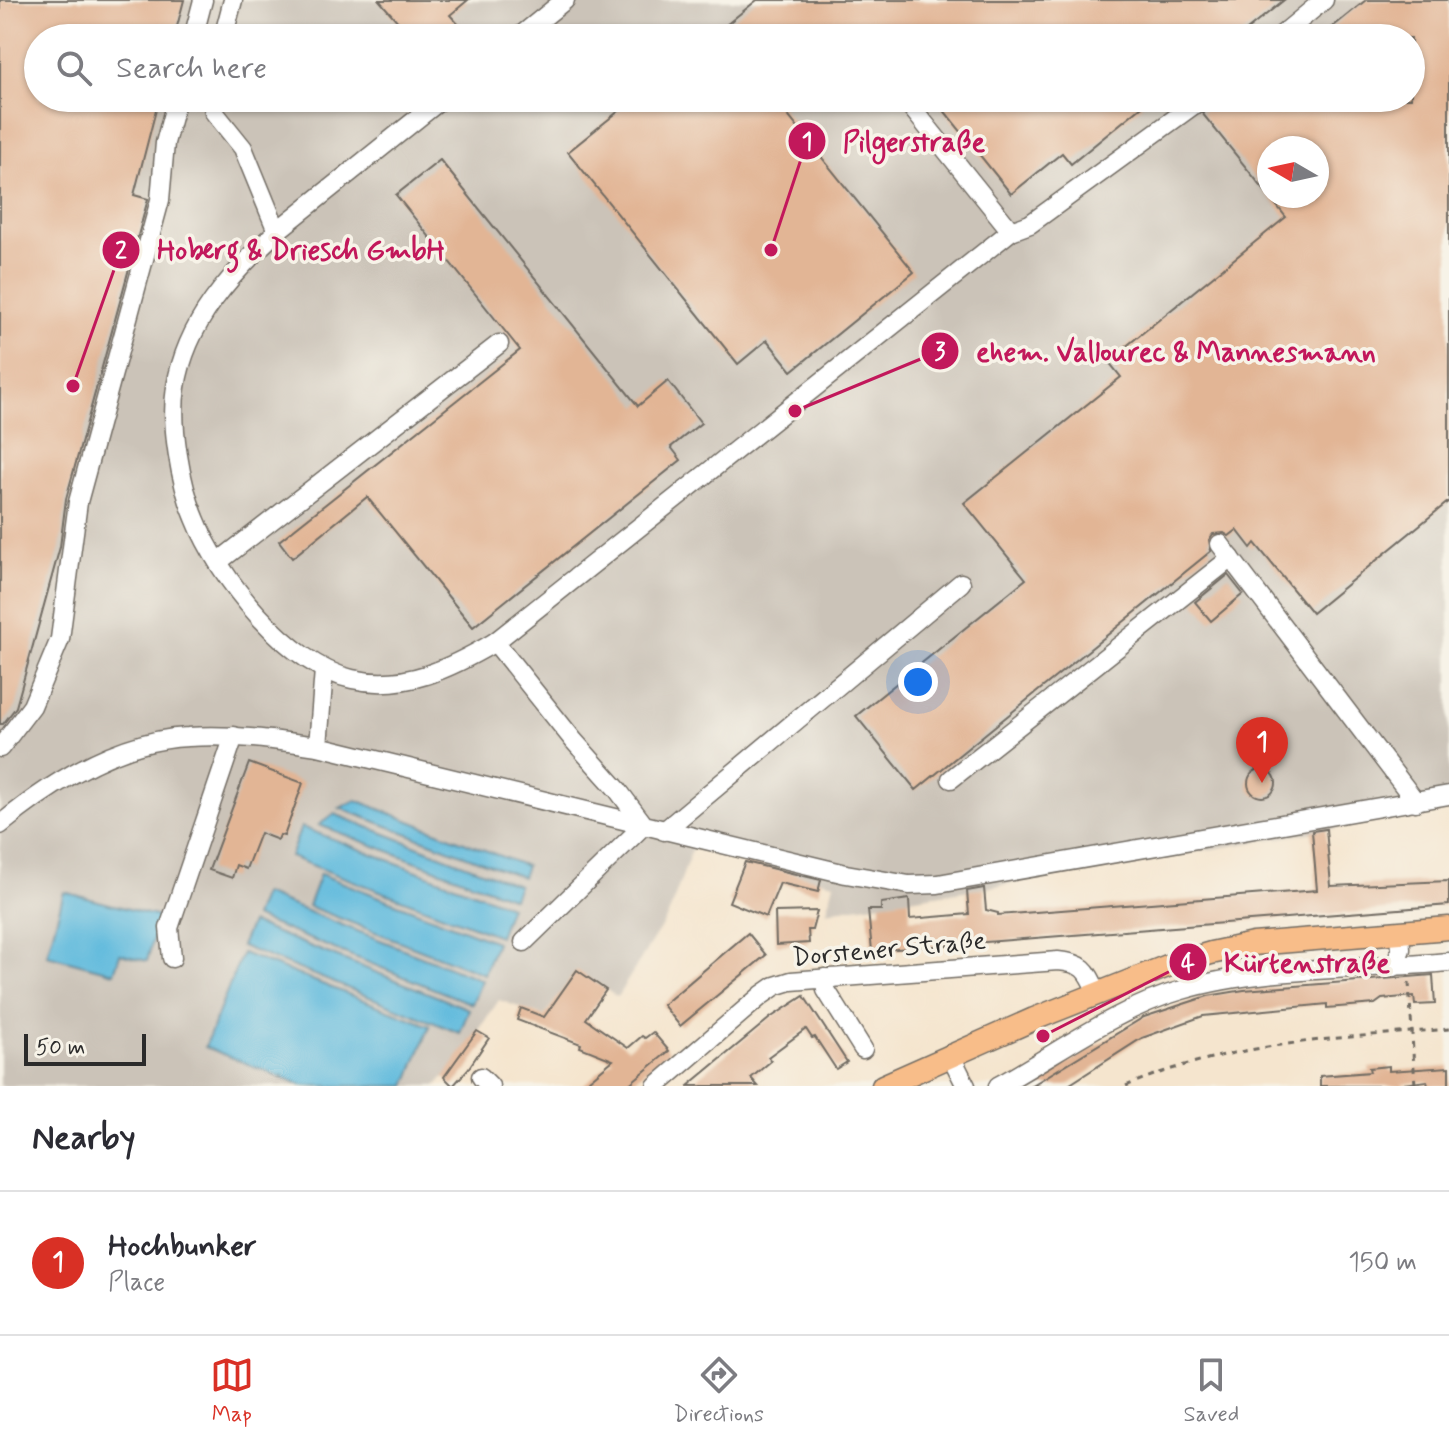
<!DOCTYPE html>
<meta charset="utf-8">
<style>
body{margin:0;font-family:Mynerve,sans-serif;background:#f2f2f3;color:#2b2b33}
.compass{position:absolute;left:1257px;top:136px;width:72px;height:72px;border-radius:50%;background:#fff;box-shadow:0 2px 6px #0004;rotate:279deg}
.scale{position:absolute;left:24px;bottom:20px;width:122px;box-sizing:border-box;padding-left:8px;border:4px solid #2b2b2b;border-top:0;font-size:22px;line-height:28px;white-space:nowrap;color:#2b2b2b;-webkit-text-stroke:6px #f7f3e8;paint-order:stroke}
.you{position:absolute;left:918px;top:682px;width:28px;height:28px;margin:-20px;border:6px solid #fff;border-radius:50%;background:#1a73e8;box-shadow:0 0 0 12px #1a73e833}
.badge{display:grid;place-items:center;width:52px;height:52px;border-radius:50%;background:#d93025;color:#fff;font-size:26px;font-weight:700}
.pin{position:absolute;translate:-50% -66px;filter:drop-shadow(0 2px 4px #0008)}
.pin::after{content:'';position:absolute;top:42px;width:28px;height:24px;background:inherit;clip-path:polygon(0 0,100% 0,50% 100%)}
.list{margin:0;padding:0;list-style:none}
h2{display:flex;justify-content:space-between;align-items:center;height:104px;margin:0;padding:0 32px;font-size:34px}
h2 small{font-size:26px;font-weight:400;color:#7c7c81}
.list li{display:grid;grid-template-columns:52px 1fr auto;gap:24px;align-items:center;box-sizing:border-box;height:144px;padding:0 32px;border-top:2px solid #e1e1e2}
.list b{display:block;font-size:30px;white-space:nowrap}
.list p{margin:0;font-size:26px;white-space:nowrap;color:#7c7c81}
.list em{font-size:26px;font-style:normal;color:#7c7c81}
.icon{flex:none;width:44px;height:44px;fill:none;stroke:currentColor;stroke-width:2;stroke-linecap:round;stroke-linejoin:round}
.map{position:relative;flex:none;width:1449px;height:1086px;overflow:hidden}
.search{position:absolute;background:#fff;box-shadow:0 2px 6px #0004;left:24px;right:24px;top:24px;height:88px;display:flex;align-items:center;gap:20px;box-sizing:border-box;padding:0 28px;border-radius:44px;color:#7c7c81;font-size:30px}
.sheet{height:248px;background:#fff}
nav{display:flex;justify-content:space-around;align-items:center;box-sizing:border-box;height:112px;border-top:2px solid #e1e1e2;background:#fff;font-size:22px;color:#7c7c81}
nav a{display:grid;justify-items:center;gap:4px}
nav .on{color:#d93025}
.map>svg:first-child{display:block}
.industrial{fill:#cbc3b8;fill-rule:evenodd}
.water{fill:#5fbadd;stroke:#457284;stroke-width:2}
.building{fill:#e2b595;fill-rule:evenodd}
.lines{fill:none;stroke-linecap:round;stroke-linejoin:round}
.minor-casing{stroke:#726c64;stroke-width:21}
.major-casing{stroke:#726c64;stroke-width:25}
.path{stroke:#726c64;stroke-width:3;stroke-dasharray:6 6;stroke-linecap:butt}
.minor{stroke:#fff;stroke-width:18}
.major{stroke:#f8bd89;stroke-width:22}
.labels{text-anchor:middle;stroke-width:7;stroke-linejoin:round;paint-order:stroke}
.street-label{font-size:26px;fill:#2b2b2b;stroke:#f7f3e8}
.leader{fill:none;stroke:#c2185b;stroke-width:3}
.callout-dot{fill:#c2185b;stroke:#f7f3e8;stroke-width:3}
.mark-label{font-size:24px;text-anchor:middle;font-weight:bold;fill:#fff}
.callout-label{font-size:28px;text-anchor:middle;font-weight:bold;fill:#c2185b;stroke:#f7f3e8;stroke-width:7;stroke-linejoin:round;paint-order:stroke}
</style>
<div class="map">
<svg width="1449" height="1086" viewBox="0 0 1449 1086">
<rect width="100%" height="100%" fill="#f7f3e8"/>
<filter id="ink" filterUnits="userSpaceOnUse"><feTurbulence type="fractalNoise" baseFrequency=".0125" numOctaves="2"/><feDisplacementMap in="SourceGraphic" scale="16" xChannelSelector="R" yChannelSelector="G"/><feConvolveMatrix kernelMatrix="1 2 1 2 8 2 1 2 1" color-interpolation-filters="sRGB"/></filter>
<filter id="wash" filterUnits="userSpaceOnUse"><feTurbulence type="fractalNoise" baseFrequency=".006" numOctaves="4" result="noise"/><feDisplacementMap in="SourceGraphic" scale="32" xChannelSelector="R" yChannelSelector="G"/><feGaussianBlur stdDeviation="1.8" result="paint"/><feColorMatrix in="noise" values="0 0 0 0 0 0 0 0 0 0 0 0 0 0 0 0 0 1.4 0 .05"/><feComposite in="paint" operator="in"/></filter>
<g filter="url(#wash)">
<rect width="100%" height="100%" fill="#f5e5ce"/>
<!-- industrial -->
<path class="industrial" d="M0,0H1449V809L984,888L827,911L834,883L692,849L668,916L617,997L577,970L544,1016L499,1000L457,1063L436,1086H0ZM38,38H1411V98H38ZM1269,148H1317V196H1269Z"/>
<!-- water -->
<g class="water">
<polygon points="356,800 526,866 522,877 340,808"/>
<polygon points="334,814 518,885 513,898 319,825"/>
<polygon points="301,827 510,906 499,936 290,857"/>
<polygon points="320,874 496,942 484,974 308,906"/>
<polygon points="64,892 159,917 147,961 120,954 114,973 47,955"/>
<polygon points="263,894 482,980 472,1004 254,917"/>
<polygon points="251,923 469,1009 460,1033 241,946"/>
<polygon points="242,953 430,1026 406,1086 304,1086 205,1047"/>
</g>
<g id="blocks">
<!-- building -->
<g class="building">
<polygon points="0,0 184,0 174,38 38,38 38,98 159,98 134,195 148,199 66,499 60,547 16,707 3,724 0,724"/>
<polygon points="379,0 468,0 450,15 459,25 444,38 412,38"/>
<polygon points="757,0 1284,0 1237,38 886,38 879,28 867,38 710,38"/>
<path d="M1366,0H1449V501L1312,613L1255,543L1251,548L1237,530L1229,536L1224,533L1213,534L1209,540L1211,551L916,790L856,716L1026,579L964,503L1121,377L1108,361L1286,217L1202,113L1206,108L1205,98H1411V38H1319ZM1269,148H1317V196H1269Z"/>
<polygon points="635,98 792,98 781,107 914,272 792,371 767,340 738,364 568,152"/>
<polygon points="934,98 1136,98 1142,106 1071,164 1062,153 1011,194"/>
<polygon points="440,160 638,406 668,381 701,423 671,447 681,460 473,627 367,497 292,558 279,541 520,350 396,195"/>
<polygon points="1228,575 1243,594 1211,621 1195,602"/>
<polygon points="249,763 303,783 284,836 280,835 278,840 260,833 246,869 236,865 232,878 209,870"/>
<circle cx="1262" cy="783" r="14"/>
<polygon points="1326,829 1331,886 1449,881 1449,905 872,951 868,910 881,910 881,903 909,899 910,919 969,914 967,891 984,888 986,910 998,913 998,915 1317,890 1312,831"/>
<polygon points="745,862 821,880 818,892 780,883 766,917 729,902"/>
<polygon points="817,911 812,930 808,930 809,943 776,945 775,912"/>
<polygon points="748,933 766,955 680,1026 663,1005"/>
<polygon points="577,970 606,990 586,1019 628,1048 642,1036 645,1038 653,1032 669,1051 627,1086 582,1086 613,1060 580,1047 581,1044 517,1020 521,1008 544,1017"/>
<polygon points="1433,975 1435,1004 1415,1005 1414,996 1382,999 1375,1004 1327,1008 1327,1004 1203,1016 1142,1038 1067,1086 1031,1086 1144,1017 1208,996 1244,990"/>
<polygon points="804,996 847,1062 836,1069 815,1037 812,1038 806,1029 768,1057 771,1061 751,1078 758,1086 688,1086 770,1018"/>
<polygon points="477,1031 489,1038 468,1069 453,1086 444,1077"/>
<polygon points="1389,1066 1389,1071 1449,1067 1449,1086 1428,1086 1427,1081 1403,1084 1403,1086 1320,1086 1320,1076 1370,1072 1369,1068"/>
</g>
</g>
</g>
<g filter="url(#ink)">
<use href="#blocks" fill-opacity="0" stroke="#726c64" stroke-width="2"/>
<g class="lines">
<!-- minor casing -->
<g class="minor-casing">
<g id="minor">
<polyline points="193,38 203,0"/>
<polyline points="223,38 233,0"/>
<polyline points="518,38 565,0"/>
<polyline points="1278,38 1324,0"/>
<path d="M212,98L214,112L243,148L277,231C231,274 186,322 176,387C170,424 180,483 195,518C218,577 288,665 352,679C405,691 451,668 495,642L1011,231L1030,224L1195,104"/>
<polyline points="904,98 1011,231"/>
<polyline points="277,231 443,98"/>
<polyline points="1220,544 1416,802"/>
<polyline points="218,562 499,344"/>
<polyline points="495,642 574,741 617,789 644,825 846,874 909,885 938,884 1449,795"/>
<polyline points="318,746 644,825 524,942"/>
<polyline points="0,748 32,706 60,639 78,502 160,200 165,143 177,98"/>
<polyline points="951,779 1231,558"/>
<path d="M0,825C52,782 118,740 188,737C232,734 275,740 318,746L324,670"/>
<polyline points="664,831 961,583"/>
<polyline points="172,958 169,928 234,736"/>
<polyline points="1394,967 1401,949 1400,932"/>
<polyline points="825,978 826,990 863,1049"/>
<polyline points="950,1054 966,1086"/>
<polyline points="481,1077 490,1086"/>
<path d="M656,1086L762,995L775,986L791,981L1058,961C1085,963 1087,971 1098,994"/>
<path d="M998,1086C1058,1053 1115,1009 1182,990C1261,966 1365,970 1449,962"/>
</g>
</g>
<!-- major casing -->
<g class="major-casing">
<polyline id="major" points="883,1086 1034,1019 1170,965 1211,953 1253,944 1449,928"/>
</g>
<!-- path -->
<g class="path">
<polyline points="1409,982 1415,1086"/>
<path d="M1126,1086C1228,1042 1340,1038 1449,1029"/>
</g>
<!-- minor -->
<use href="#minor" class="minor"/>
<!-- major -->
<use href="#major" class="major"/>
</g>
</g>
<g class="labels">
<!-- street labels -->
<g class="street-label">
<text transform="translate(889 948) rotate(-5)" y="9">Dorstener Straße</text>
</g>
</g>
<!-- callouts -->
<path class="leader" d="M771 250L807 141M73 386L121 250M795 411L940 351M1043 1036L1188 962"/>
<g class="callout-dot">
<circle cx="771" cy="250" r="8"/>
<circle cx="73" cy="386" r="8"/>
<circle cx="795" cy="411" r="8"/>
<circle cx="1043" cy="1036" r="8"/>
<circle cx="807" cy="141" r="20"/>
<circle cx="121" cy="250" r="20"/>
<circle cx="940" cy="351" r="20"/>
<circle cx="1188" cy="962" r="20"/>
</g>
<g class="mark-label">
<text x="807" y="149">1</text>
<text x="121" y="258">2</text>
<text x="940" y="359">3</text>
<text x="1188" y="971">4</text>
</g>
<g class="callout-label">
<text x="914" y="151">Pilgerstraße</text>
<text x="301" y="259">Hoberg &amp; Driesch GmbH</text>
<text x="1176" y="361">ehem. Vallourec &amp; Mannesmann</text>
<text x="1307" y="972">Kürtenstraße</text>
</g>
</svg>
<svg class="compass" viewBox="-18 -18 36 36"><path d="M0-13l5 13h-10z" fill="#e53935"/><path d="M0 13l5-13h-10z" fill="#7c7c81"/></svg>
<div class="scale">50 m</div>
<div class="you"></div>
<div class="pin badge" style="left:1262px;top:783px">1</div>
<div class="search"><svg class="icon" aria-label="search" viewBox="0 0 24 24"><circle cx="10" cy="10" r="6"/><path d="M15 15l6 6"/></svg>Search here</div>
</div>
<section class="sheet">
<h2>Nearby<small></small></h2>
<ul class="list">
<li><span class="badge">1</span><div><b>Hochbunker</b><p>Place</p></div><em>150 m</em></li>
</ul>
</section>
<nav>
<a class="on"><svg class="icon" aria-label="map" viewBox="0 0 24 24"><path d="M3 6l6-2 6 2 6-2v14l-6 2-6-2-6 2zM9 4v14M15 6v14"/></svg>Map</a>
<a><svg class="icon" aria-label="directions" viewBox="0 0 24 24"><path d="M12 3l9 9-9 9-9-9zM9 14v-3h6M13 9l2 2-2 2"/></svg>Directions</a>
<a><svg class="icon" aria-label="saved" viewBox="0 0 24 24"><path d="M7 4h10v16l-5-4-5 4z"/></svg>Saved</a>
</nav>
